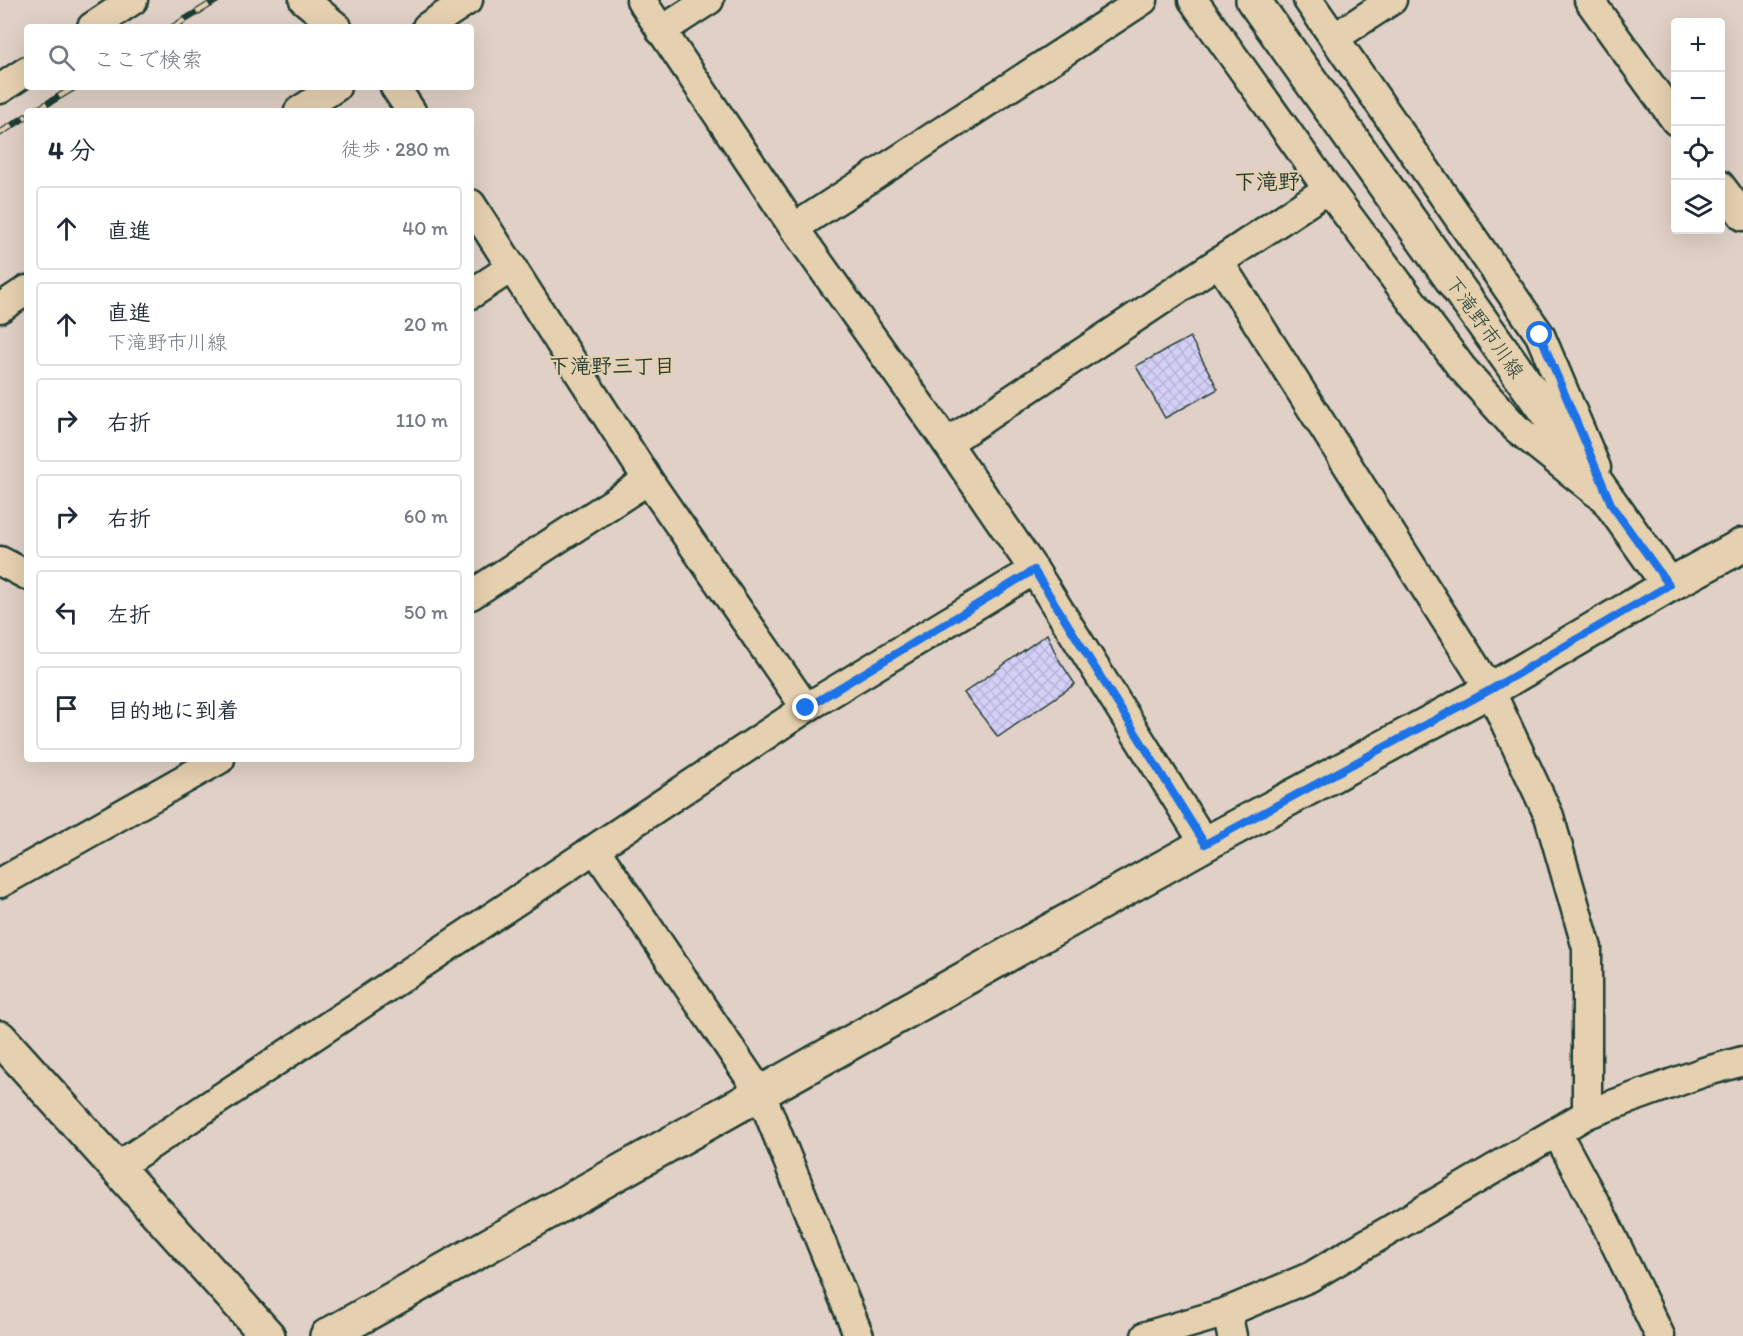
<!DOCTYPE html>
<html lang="ja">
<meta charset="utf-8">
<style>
body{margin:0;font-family:Itim,"Klee One",sans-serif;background:#f6f6f7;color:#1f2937}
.controls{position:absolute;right:18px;top:18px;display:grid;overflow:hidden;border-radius:6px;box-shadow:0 6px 24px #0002}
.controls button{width:54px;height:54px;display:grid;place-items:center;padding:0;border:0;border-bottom:2px solid #e0e1e3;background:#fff;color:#1f2937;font:30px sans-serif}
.stop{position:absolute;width:18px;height:18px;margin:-14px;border:4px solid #1a73e8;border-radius:50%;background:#fff}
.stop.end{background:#1a73e8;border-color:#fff;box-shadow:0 2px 6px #0008}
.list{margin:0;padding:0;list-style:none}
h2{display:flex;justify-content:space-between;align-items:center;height:78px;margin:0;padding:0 24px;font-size:26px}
h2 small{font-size:20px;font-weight:400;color:#747a83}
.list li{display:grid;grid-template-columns:39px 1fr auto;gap:18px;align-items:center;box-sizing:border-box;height:84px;margin:0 12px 12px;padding:0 12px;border:2px solid #e0e1e3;border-radius:6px}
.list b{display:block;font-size:22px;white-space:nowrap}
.list p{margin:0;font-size:20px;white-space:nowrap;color:#747a83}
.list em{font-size:20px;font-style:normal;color:#747a83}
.icon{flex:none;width:33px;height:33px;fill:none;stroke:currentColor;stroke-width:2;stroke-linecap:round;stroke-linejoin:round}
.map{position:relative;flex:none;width:1743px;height:1336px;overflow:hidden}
.search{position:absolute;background:#fff;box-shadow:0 6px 24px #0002;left:24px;top:24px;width:450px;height:66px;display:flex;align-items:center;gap:15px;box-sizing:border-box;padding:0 21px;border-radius:6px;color:#747a83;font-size:22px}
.panel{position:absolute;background:#fff;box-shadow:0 6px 24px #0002;left:24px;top:108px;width:450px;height:654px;border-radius:6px}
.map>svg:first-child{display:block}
.building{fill:url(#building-cross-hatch);stroke:#1f3d34;stroke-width:1.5}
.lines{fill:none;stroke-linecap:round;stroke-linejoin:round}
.minor-casing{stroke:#1f3d34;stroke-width:33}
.tertiary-casing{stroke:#1f3d34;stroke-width:38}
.secondary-casing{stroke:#1f3d34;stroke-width:38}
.minor{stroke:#e5d0af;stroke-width:28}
.tertiary{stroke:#e5d0af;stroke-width:33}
.secondary{stroke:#e5d0af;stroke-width:33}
.rail-casing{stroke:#1f3d34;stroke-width:7}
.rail{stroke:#e5d0af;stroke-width:4.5;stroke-dasharray:14;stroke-linecap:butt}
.route{stroke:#1a73e8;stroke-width:8}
.labels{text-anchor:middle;stroke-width:4.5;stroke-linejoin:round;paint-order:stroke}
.street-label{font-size:20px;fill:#1f3d34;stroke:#e5d0af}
.neighbourhood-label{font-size:21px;font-weight:bold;fill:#1f3d34;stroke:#e5d0af}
.quarter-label{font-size:22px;font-weight:bold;fill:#1f3d34;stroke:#e5d0af}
</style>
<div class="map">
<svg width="1743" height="1336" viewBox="0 0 1743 1336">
<defs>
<pattern id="building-cross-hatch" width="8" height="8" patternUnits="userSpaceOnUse" patternTransform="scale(1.5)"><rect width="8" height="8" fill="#d4cff7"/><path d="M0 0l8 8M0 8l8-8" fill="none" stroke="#b6b3d4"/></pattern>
</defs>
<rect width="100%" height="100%" fill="#e0d0c5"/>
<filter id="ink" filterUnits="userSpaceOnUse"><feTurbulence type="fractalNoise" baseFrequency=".0167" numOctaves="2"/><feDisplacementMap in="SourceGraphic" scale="12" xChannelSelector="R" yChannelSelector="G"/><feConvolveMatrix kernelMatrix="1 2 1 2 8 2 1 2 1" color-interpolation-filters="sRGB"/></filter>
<g filter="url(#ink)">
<!-- building -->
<g class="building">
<polygon points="1190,337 1218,389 1165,418 1136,366"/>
<polygon points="1047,634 1057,657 1075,684 998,737 964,693"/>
</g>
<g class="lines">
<!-- minor casing -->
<g class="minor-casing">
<g id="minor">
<polyline points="304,0 337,27"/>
<polyline points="641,0 794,228 947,443 1034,570 1205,844"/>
<polyline points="1193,0 1328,189 1461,367 1516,428 1597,493"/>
<polyline points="1308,0 1540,335 1596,468"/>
<polyline points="1589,0 1676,121"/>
<polyline points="92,27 133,0"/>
<polyline points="427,27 468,0"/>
<polyline points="661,31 709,0"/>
<polyline points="1334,38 1392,0"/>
<polyline points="395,87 411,111"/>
<polyline points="0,89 27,71"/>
<polyline points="299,111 336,87"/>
<polyline points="1720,185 1743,216"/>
<polyline points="471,204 648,480 806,708"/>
<polyline points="794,228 1143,0"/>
<polyline points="1219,262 1490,690 1549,816 1587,948 1587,1114"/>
<polyline points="471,294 512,267"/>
<polyline points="0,308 27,290"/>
<polyline points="947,443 1328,189"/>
<polyline points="0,561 27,575"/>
<polyline points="471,595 648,480"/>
<polyline points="595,849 761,1094 859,1336"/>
<polyline points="0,883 220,759"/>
<polyline points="1557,1133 1604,1220 1660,1336"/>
<polyline points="117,1167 806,708 1034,570"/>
<polyline points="1227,1312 1232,1336"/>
<polyline points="1146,1336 1227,1312 1310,1277 1587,1114 1704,1072 1743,1061"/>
</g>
</g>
<!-- tertiary casing -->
<g class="tertiary-casing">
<g id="tertiary">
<polyline points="0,1038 268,1336"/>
<polyline points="327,1336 1205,844 1490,690 1669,585"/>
</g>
</g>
<!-- secondary casing -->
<g class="secondary-casing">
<polyline id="secondary" points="1253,0 1669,585 1743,545"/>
</g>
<!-- minor -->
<use href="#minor" class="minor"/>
<!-- tertiary -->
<use href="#tertiary" class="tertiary"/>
<!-- secondary -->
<use href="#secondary" class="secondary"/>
<!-- rail casing -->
<g class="rail-casing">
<g id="rail">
<polyline points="173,27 217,0"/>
<polyline points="35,111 75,87"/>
<polyline points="0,133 27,116"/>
</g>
</g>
<!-- rail -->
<use href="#rail" class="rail"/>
</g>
</g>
<g class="lines" filter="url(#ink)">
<!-- route -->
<polyline class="route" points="806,708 1034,570 1205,844 1490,690 1669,585 1612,506 1540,335"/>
</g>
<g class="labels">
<!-- street labels -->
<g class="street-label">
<text transform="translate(1485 327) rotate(55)" y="7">下滝野市川線</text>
</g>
<!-- neighbourhood labels -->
<g class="neighbourhood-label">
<text x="612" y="373">下滝野三丁目</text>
</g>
<!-- quarter labels -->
<g class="quarter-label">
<text x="1267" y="189">下滝野</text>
</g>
</g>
</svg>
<div class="controls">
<button>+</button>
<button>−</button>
<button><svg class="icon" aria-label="locate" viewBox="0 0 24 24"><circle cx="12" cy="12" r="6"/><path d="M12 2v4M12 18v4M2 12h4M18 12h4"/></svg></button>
<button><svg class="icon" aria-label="layers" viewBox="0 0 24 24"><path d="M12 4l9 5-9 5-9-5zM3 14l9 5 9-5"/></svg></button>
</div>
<div class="stop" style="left:1540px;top:335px"></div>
<div class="stop end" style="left:806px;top:708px"></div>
<div class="search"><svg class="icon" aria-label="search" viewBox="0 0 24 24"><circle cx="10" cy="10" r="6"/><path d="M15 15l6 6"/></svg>ここで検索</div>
<section class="panel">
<h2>4 分<small>徒歩 · 280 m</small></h2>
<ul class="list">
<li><svg class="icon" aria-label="ahead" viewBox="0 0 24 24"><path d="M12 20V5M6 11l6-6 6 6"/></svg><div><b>直進</b></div><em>40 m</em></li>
<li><svg class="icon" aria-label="ahead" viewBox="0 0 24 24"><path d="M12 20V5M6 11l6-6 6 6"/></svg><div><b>直進</b><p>下滝野市川線</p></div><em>20 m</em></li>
<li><svg class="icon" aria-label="right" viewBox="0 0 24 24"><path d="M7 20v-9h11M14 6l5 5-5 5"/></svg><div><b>右折</b></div><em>110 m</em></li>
<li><svg class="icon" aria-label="right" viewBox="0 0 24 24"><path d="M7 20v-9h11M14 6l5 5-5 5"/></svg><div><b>右折</b></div><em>60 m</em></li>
<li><svg class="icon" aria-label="left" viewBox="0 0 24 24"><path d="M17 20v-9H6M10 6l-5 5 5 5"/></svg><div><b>左折</b></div><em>50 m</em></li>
<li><svg class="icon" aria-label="arrive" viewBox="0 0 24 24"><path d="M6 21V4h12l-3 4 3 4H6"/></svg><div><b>目的地に到着</b></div></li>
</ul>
</section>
</div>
